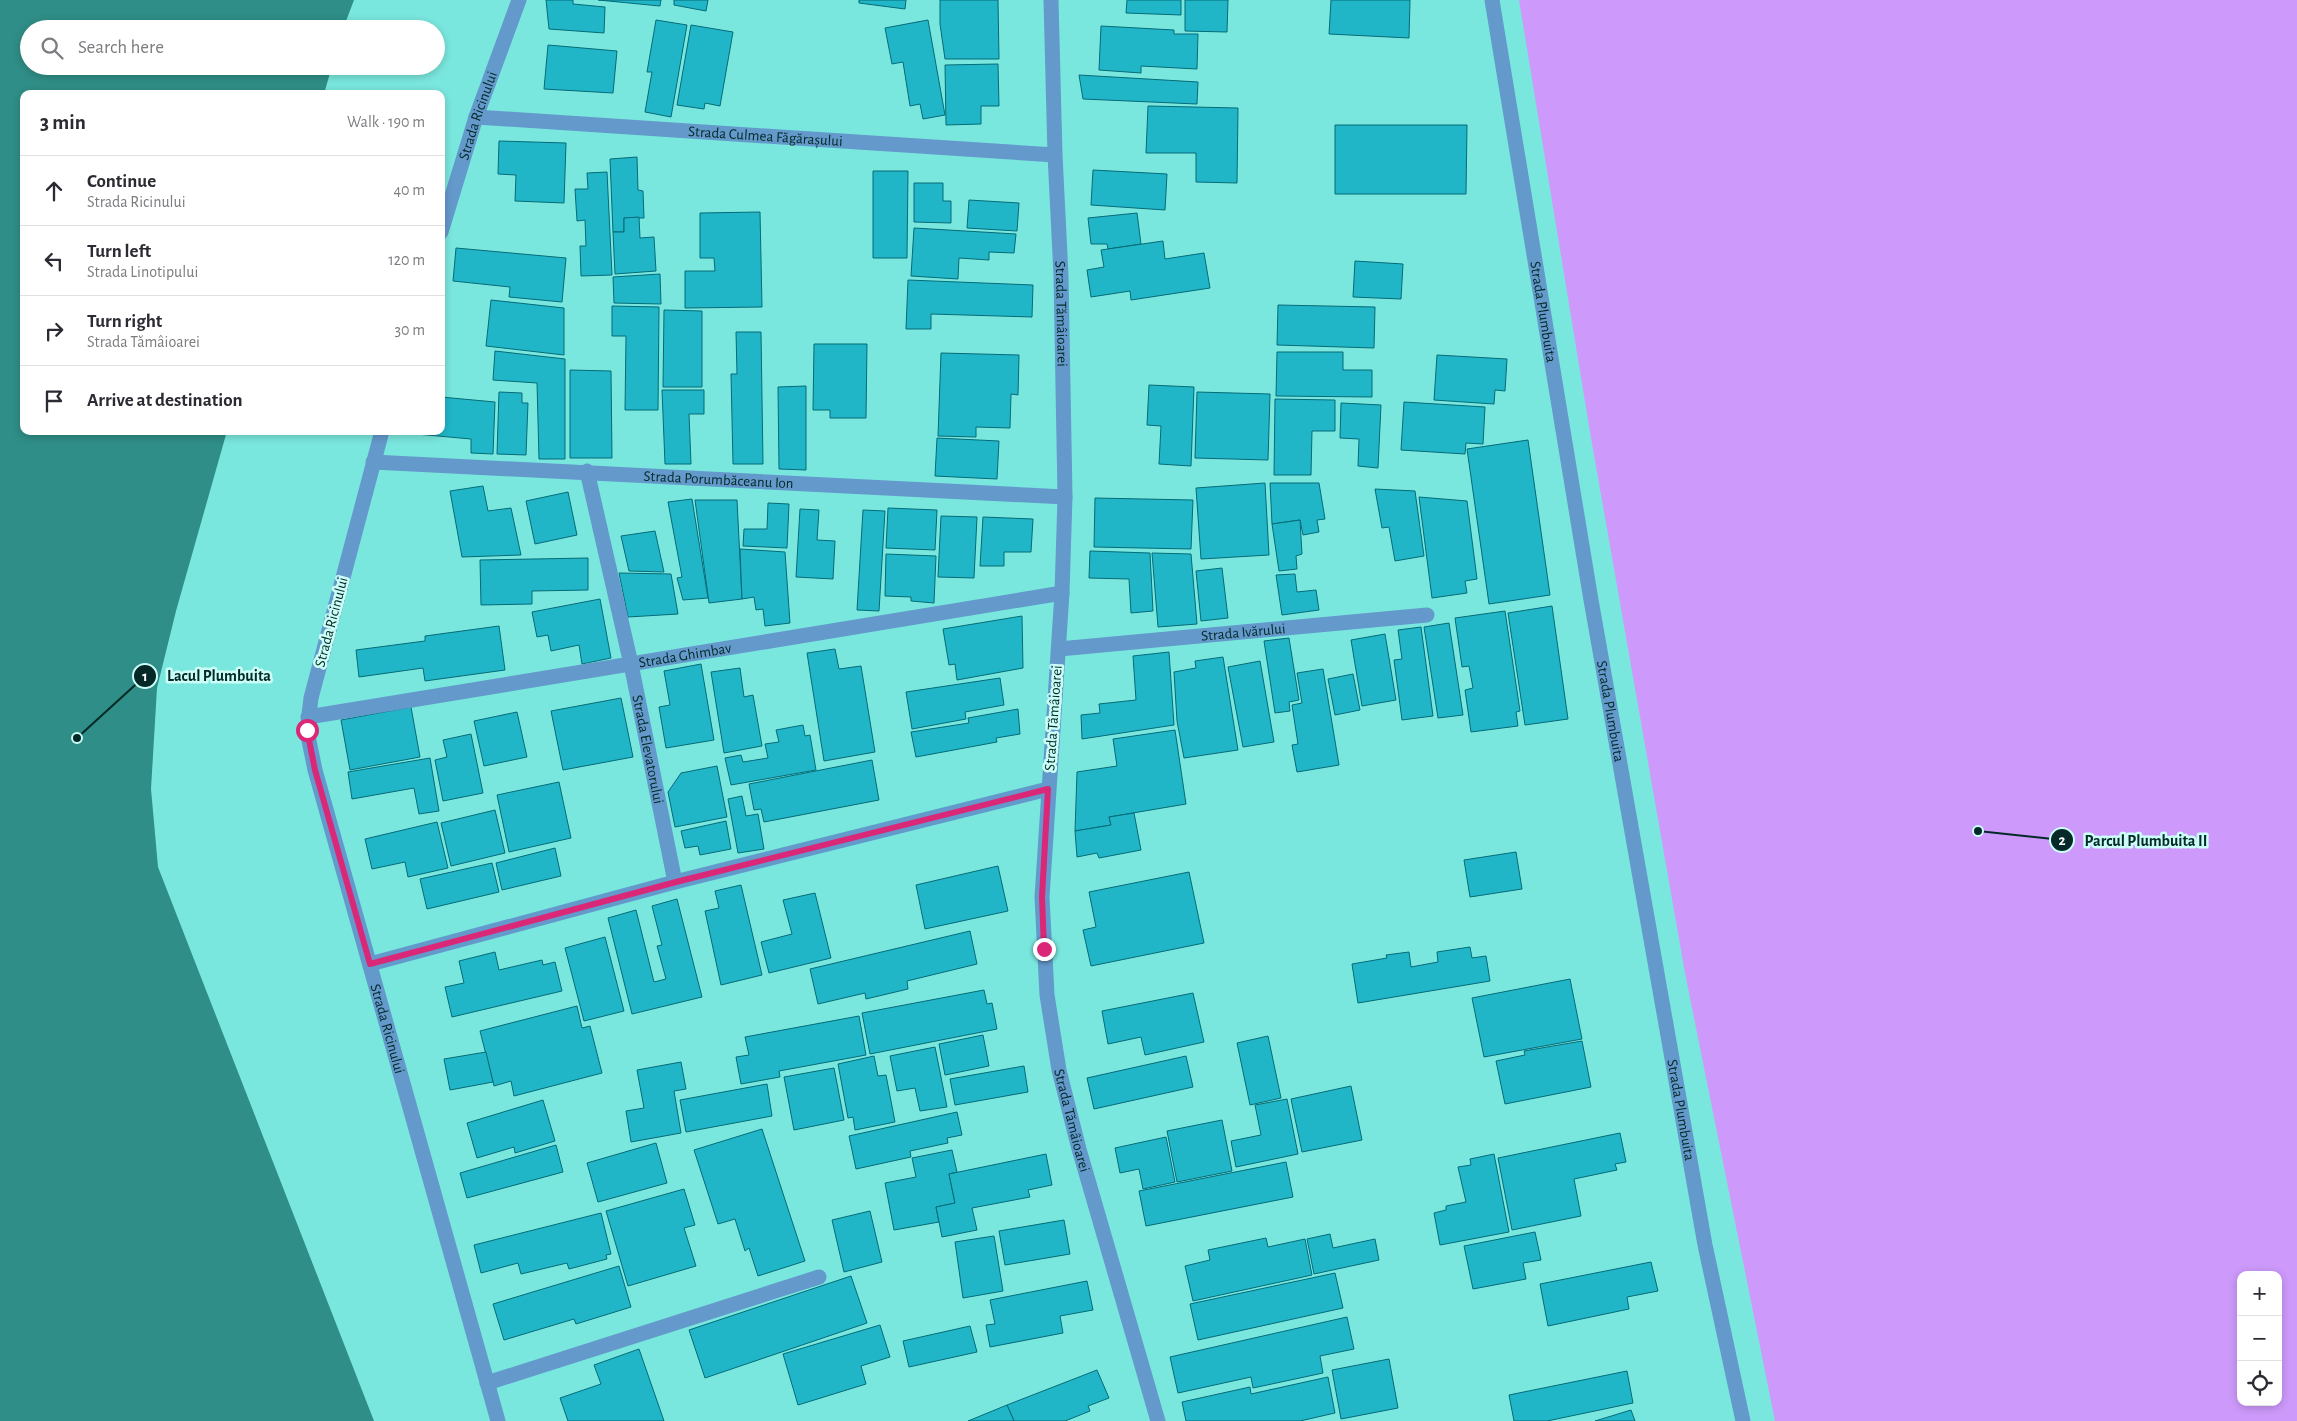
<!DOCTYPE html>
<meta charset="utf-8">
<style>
body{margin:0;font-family:"Alegreya Sans",sans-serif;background:#f2f2f3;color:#2b2b33}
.controls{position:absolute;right:15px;bottom:15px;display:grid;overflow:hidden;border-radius:10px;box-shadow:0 2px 8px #0003}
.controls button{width:45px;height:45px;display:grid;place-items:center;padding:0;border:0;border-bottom:1px solid #e1e1e2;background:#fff;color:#2b2b33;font:25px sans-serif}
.stop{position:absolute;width:15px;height:15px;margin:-11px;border:4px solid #db2777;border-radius:50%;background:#fff}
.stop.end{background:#db2777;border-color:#fff;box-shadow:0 1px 5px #0008}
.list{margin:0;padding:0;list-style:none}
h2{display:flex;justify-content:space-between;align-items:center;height:65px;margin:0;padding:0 20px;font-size:21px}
h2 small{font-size:16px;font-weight:400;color:#7c7c81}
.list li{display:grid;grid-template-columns:32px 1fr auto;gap:15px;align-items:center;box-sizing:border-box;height:70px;padding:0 20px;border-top:1px solid #e1e1e2}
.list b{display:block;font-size:19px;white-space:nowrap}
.list p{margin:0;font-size:16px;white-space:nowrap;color:#7c7c81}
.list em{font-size:16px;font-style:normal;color:#7c7c81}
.icon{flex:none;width:28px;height:28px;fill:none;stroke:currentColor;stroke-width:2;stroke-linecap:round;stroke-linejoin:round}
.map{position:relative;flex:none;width:2297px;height:1421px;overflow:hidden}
.search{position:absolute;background:#fff;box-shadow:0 2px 8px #0003;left:20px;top:20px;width:425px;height:55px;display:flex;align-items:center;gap:12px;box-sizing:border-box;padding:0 18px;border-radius:28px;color:#7c7c81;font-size:19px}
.panel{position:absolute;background:#fff;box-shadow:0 2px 8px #0003;left:20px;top:90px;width:425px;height:345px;border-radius:10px}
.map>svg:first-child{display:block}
.green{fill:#cd99fa;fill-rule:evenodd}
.water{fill:#2f8e87}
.building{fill:#20b6c8;stroke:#056b77}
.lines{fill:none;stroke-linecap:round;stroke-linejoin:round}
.minor{stroke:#6499cb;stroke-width:15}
.route{stroke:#db2777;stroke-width:6}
.labels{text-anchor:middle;stroke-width:5;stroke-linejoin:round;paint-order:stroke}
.street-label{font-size:15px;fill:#042926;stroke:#ccfef8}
.leader{fill:none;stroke:#042926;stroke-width:2}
.callout-dot{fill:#042926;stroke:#ccfef8;stroke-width:2}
.mark-label{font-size:15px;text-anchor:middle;font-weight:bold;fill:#fff}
.callout-label{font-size:16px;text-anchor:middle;font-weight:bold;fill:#042926;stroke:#ccfef8;stroke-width:5;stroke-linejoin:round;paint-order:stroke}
</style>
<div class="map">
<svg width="2297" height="1421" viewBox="0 0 2297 1421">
<rect width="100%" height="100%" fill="#7ae7de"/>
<!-- green -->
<path class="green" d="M1519,0H2297V1421H1775L1685,973L1590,432ZM2241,1275H2278V1402H2241Z"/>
<!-- water -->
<polygon class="water" points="0,0 354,0 343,29 29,29 29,66 332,66 324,94 24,94 24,431 227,431 176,611 157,688 151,789 158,867 374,1421 0,1421"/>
<!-- building -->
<g class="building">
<polygon points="546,0 573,0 573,4 605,7 604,33 549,29"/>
<polygon points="598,0 661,0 660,6"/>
<polygon points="674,0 708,0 706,11 674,5"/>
<polygon points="859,0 906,0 905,9 859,3"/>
<polygon points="940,0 998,0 999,59 945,59 940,24"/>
<polygon points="1127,0 1181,0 1181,15 1126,13"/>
<polygon points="1185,0 1228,0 1227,32 1185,31"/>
<polygon points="1331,0 1410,0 1409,38 1329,34"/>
<polygon points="656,20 687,25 671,117 645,112 652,72 647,72"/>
<polygon points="928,20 945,115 923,119 920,104 910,106 903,62 892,64 885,28"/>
<polygon points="691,25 733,32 720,106 705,103 704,109 677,105"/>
<polygon points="1101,26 1174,30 1174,34 1198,34 1197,69 1141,66 1141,73 1099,70"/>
<polygon points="548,45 617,51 613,93 544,89"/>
<polygon points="998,64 999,106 981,106 981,124 946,125 945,65"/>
<polygon points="1079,75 1198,82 1197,104 1083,99"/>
<polygon points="1148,106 1238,108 1237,183 1196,182 1196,153 1146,153"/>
<polygon points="1335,125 1467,125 1466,194 1335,194"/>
<polygon points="499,141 566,143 564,203 515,201 516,175 498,174"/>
<polygon points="637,157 638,190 643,191 644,218 624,218 624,232 613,232 610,159"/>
<polygon points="1093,170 1167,174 1165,210 1091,205"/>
<polygon points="873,171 908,171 907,258 873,258"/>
<polygon points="607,172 612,275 581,276 580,246 586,246 585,220 577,221 575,189 588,189 587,173"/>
<polygon points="914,183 943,183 943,201 951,201 951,223 914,222"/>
<polygon points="969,200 1019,203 1017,231 967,228"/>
<polygon points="760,212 762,307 685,308 685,271 715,271 714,258 700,258 700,213"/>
<polygon points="1137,213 1141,244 1108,249 1107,244 1091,244 1088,218"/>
<polygon points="639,217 640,238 654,237 656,271 615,274 613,232 624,232 624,218"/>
<polygon points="914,228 1016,234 1014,253 989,252 989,260 959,258 958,279 911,276"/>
<polygon points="1163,241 1165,259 1204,253 1210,288 1131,300 1130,291 1091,297 1087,270 1104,267 1101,250"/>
<polygon points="456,248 566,258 562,302 509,297 510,287 453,281"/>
<polygon points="1355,261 1403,264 1401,299 1353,297"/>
<polygon points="660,274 661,304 614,303 613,277"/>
<polygon points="908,280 1033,285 1032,317 931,314 931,329 906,329"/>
<polygon points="491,300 564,308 564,355 486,346"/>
<polygon points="1278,305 1375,307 1374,348 1277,345"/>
<polygon points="612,306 659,307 658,410 625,410 626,336 612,336"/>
<polygon points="664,310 702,311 702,387 663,387"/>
<polygon points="736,332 761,332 763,464 733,464 731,374 737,374"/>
<polygon points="814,344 867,344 866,418 830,418 830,410 813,410"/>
<polygon points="495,351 565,359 565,459 539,459 537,383 493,380"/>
<polygon points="1277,352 1343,352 1343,370 1372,370 1372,397 1276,396"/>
<polygon points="941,353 1019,355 1018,395 1011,394 1010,428 976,427 976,437 938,436"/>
<polygon points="1437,355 1507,359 1505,391 1495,390 1494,404 1434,400"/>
<polygon points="570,370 611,371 612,458 570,458"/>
<polygon points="1149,385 1194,387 1191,466 1159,464 1161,426 1147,425"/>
<polygon points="806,386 806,470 779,469 778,387"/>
<polygon points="662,390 704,390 704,414 689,414 691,464 665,464"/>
<polygon points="499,392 522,393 522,403 528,403 526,455 497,454"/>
<polygon points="1197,392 1270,394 1268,460 1195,458"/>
<polygon points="441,397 495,402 493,454 471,453 471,439 405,433 441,431"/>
<polygon points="1275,399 1335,400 1335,431 1312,431 1311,475 1274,475"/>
<polygon points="1404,402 1485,407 1483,444 1466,443 1465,454 1401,450"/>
<polygon points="1341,403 1381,405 1378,468 1358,466 1359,439 1340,438"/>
<polygon points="937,438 999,441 997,479 935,476"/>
<polygon points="1528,440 1550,595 1489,604 1467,449"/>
<polygon points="1265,483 1269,555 1201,559 1196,488"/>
<polygon points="1270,483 1319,483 1325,519 1317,520 1319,532 1303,535 1300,520 1272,524"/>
<polygon points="483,486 488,511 511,508 521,555 462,557 450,491"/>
<polygon points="1375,489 1415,491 1424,556 1395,561 1389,527 1382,528"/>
<polygon points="568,492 577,535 535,544 526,501"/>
<polygon points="1419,497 1467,501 1477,579 1465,581 1467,593 1432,598"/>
<polygon points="1095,498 1193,500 1191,549 1094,547"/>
<polygon points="692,499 708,598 683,600 677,578 682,577 668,502"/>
<polygon points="695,500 737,500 742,599 709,603"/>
<polygon points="768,503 789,504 787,548 743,546 744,529 767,529"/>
<polygon points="888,508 937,510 935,550 886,548"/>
<polygon points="800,509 819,510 817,540 835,541 833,579 796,577"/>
<polygon points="863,510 885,511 879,611 857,610"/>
<polygon points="941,516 977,517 974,578 938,577"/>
<polygon points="983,517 1033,519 1031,552 1004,552 1004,566 980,566"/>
<polygon points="1300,520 1302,554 1296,556 1297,569 1279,571 1272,524"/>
<polygon points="655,531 664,572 629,571 621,536"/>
<polygon points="740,549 785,552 790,623 765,626 763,609 756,610 754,597 742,599"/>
<polygon points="1090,551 1150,553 1153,611 1131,613 1129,579 1089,578"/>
<polygon points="1152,553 1191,554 1197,624 1158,627"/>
<polygon points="886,554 936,556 934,603 911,601 911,597 885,596"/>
<polygon points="588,558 588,590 532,591 532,604 481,605 480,560"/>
<polygon points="1222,568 1228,618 1201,621 1196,571"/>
<polygon points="619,573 671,574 678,614 628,617"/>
<polygon points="1295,574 1297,592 1316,590 1319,610 1282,615 1276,575"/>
<polygon points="600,599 611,658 582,664 579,645 551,651 548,635 537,637 532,612"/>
<polygon points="1552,606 1568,719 1525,725 1508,613"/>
<polygon points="1505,611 1520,711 1516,712 1518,726 1471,732 1465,690 1473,688 1469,666 1462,667 1455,618"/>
<polygon points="1022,616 1023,668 957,680 955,664 949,665 943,629"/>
<polygon points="1449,623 1463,715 1438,718 1424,627"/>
<polygon points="499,626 505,670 425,681 423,668 359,677 356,650 425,641 425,636"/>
<polygon points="1421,627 1433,716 1402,720 1394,660 1402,659 1398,630"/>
<polygon points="1385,634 1396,700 1362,706 1351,640"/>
<polygon points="1289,638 1299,700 1289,702 1290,711 1275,713 1264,641"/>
<polygon points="835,649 839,669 861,666 875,752 824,761 807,653"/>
<polygon points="1169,652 1174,725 1082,739 1081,715 1100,713 1099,704 1136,700 1133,656"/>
<polygon points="1223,657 1238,750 1184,758 1177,721 1174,672 1196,668 1195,661"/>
<polygon points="1260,661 1274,742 1243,747 1228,667"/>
<polygon points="701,664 714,740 666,748 659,707 670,705 664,671"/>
<polygon points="740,668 744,697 753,695 762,746 724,753 711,672"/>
<polygon points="1323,669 1339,765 1297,772 1292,745 1298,744 1292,705 1302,703 1297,673"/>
<polygon points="1353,674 1360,710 1335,715 1328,679"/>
<polygon points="1000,678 1004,705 965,712 966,719 912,729 906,692"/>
<polygon points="621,698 633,757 563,770 551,711"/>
<polygon points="411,707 420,757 350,770 341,720"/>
<polygon points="1018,709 1020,734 996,738 997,742 916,757 911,732 969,723 968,718"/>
<polygon points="517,712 527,757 484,766 474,721"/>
<polygon points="803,725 805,736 810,735 816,770 731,785 725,758 741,755 743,762 768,758 765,744 779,742 776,730"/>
<polygon points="1175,730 1186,804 1109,817 1111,825 1075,831 1077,772 1117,766 1113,739"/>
<polygon points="471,734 483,793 443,801 435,760 447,757 443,740"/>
<polygon points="430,758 439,811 419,814 414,788 352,799 348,772"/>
<polygon points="872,760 879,800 764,822 761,809 754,810 749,784"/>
<polygon points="717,766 727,817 675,827 668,792 681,773"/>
<polygon points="559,782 571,838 509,852 497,795"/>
<polygon points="742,796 746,816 758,814 764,849 738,853 728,799"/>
<polygon points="495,810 505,853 451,866 441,823"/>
<polygon points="1134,813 1141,850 1099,858 1097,853 1077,857 1075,831 1111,825 1109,817"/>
<polygon points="726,821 731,849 700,855 698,846 685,848 681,831"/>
<polygon points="437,822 448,868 408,877 405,862 372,869 365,839"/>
<polygon points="555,848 561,876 502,890 496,863"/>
<polygon points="1516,852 1522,889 1470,897 1464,860"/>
<polygon points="492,863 499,892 427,909 420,879"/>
<polygon points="998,866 1008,911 925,929 916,885"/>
<polygon points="1189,872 1204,943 1091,966 1083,930 1096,927 1089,892"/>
<polygon points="741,885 762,975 721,985 705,911 719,908 715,891"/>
<polygon points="815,893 831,958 769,973 761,942 792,934 783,900"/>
<polygon points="677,899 702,997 632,1014 608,918 636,910 654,982 666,979 657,946 662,945 652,906"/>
<polygon points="970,931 977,964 907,981 908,989 866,999 865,993 818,1004 810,969"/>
<polygon points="605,937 624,1011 584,1021 565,948"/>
<polygon points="1470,947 1472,958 1486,956 1490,981 1358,1003 1352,964 1387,958 1386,955 1409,952 1411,967 1438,962 1437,952"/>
<polygon points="495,952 499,970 542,960 543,965 555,962 562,991 452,1017 445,987 464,983 459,961"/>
<polygon points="1570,979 1582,1039 1484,1057 1472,998"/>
<polygon points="984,990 987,1004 992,1003 997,1029 870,1054 862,1013"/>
<polygon points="1193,993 1204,1042 1145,1055 1141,1037 1108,1044 1102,1011"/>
<polygon points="577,1006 582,1028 590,1026 602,1073 514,1096 511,1081 494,1086 480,1031"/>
<polygon points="859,1016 866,1055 779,1071 780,1077 741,1084 736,1057 749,1055 745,1037"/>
<polygon points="983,1035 989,1066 945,1075 939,1044"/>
<polygon points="1268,1036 1281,1098 1250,1105 1237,1043"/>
<polygon points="1582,1041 1591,1087 1505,1104 1496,1061 1525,1055 1524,1051"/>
<polygon points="935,1047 947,1107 920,1111 915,1088 897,1091 890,1056"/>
<polygon points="486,1052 493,1082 450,1090 444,1059"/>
<polygon points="874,1056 878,1076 886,1075 895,1122 855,1130 853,1117 848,1118 838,1064"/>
<polygon points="1186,1056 1193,1087 1094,1109 1087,1078"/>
<polygon points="681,1062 686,1089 674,1091 681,1133 631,1142 626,1111 644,1108 637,1070"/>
<polygon points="1024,1066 1028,1092 955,1105 950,1079"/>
<polygon points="834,1068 844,1120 794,1130 784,1077"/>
<polygon points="767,1084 772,1116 686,1132 680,1100"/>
<polygon points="1351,1086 1362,1140 1302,1152 1291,1099"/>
<polygon points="1287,1099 1298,1154 1236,1167 1231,1141 1261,1135 1255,1105"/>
<polygon points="543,1100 555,1141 515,1153 514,1147 477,1158 467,1123"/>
<polygon points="957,1112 962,1135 947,1138 948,1143 910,1151 911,1157 856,1169 849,1136"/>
<polygon points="1222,1120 1232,1171 1177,1182 1167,1131"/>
<polygon points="762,1129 805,1261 758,1276 749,1248 745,1251 735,1219 718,1224 694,1150"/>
<polygon points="1620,1133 1626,1162 1615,1164 1617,1170 1574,1179 1581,1216 1512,1230 1498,1158"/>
<polygon points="1166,1137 1175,1182 1143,1189 1139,1169 1120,1173 1115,1148"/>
<polygon points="656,1143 667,1183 598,1202 587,1163"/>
<polygon points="556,1145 563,1172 467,1198 460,1173"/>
<polygon points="952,1150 957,1172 949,1174 955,1203 936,1207 939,1222 894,1230 885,1183 916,1177 912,1158"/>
<polygon points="1046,1154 1052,1185 1028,1190 1030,1197 972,1208 977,1230 942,1237 936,1207 955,1203 949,1174"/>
<polygon points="1494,1154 1509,1232 1440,1245 1434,1213 1446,1210 1446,1206 1466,1202 1458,1167 1471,1165 1470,1159"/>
<polygon points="1286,1162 1293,1197 1146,1226 1139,1191"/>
<polygon points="684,1189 695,1225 684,1228 696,1266 628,1286 606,1211"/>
<polygon points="870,1211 882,1262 844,1272 832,1220"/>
<polygon points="601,1213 611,1254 606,1255 607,1259 569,1269 567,1263 521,1274 518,1263 481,1273 474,1245"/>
<polygon points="1064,1220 1070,1254 1005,1265 999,1231"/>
<polygon points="1535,1232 1541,1260 1523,1263 1526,1279 1473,1289 1464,1246"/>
<polygon points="1330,1234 1333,1248 1375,1239 1379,1260 1314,1274 1307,1239"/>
<polygon points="994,1236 1003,1291 963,1298 955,1242"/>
<polygon points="1266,1238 1268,1247 1305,1239 1312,1275 1193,1301 1185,1266 1210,1260 1208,1250"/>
<polygon points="1651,1262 1658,1291 1627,1297 1629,1309 1548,1326 1540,1284"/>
<polygon points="619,1266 631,1307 576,1324 574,1319 504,1340 493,1304"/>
<polygon points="1335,1273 1343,1308 1198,1340 1190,1304"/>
<polygon points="851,1276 867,1323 705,1378 689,1330"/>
<polygon points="1087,1281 1093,1310 1060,1316 1063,1333 990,1347 986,1325 995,1324 990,1300"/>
<polygon points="1347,1317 1354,1349 1320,1356 1323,1373 1253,1388 1251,1377 1178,1393 1170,1357"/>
<polygon points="880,1325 890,1357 861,1366 866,1384 798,1405 783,1354"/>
<polygon points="970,1326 977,1352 909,1367 903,1341"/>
<polygon points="639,1349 664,1421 568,1421 560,1398 601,1384 594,1365"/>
<polygon points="1389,1359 1398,1408 1341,1419 1332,1370"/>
<polygon points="1097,1370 1109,1398 1088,1406 1090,1411 1065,1421 1014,1421 1007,1405"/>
<polygon points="1627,1371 1633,1403 1547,1421 1514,1421 1509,1395"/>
<polygon points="1328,1377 1335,1413 1300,1421 1186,1421 1182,1402 1250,1387 1251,1394"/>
<polygon points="1007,1405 1014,1421 968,1421"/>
<polygon points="1631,1410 1635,1421 1595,1421"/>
</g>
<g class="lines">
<!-- minor -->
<g class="minor">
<path id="s1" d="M1051,0L1055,155L1061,275L1065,497L1062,593L1042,897L1047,995L1059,1070L1079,1149L1158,1421"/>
<path id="s2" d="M1492,0L1591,600L1705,1245L1743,1421"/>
<path id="s3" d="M476,117L1055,155"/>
<path id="s4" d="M441,232L476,117L519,0"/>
<path id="s5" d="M382,431L311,698L307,731L315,770L498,1421"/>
<path id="s6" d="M373,462L1065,497"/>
<path id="s7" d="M587,471L631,664L675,882"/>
<path id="s8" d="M1059,649L1427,615"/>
<path id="s9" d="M308,717L1062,593"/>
<polyline points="370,964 675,882 1048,789"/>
<polyline points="487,1383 819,1277"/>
</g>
</g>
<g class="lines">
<!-- route -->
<polyline class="route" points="307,730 315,770 370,964 676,882 1048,789 1042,897 1044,949"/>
</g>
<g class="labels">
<!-- street labels -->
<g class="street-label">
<text dy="5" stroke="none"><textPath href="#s4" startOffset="122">Strada Ricinului</textPath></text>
<text dy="5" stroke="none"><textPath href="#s3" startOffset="290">Strada Culmea Făgărașului</textPath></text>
<text dy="5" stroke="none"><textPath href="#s2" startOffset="316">Strada Plumbuita</textPath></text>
<text dy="5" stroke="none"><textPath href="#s1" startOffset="314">Strada Tămâioarei</textPath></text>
<text dy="5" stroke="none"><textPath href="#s6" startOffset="346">Strada Porumbăceanu Ion</textPath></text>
<text transform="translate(331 622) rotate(-75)" y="5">Strada Ricinului</text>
<text dy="5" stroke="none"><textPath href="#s8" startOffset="185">Strada Ivărului</textPath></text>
<text dy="5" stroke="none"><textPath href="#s9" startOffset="382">Strada Ghimbav</textPath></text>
<text dy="5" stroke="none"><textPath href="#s2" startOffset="721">Strada Plumbuita</textPath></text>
<text transform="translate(1053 718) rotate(-86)" y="5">Strada Tămâioarei</text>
<text dy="5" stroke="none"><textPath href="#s7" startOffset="285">Strada Elevatorului</textPath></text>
<text dy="5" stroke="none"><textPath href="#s5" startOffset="618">Strada Ricinului</textPath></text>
<text dy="5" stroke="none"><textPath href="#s2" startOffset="1126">Strada Plumbuita</textPath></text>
<text dy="5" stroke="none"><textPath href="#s1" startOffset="1124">Strada Tămâioarei</textPath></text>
</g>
</g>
<!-- callouts -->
<path class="leader" d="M77 738L145 676M1978 831L2062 840"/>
<g class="callout-dot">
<circle cx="77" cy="738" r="5"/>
<circle cx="1978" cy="831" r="5"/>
<circle cx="145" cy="676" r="12"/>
<circle cx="2062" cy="840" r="12"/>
</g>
<g class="mark-label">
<text x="145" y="681">1</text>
<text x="2062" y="845">2</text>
</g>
<g class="callout-label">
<text x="219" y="681">Lacul Plumbuita</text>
<text x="2146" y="846">Parcul Plumbuita II</text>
</g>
</svg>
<div class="controls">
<button>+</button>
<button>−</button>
<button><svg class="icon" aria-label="locate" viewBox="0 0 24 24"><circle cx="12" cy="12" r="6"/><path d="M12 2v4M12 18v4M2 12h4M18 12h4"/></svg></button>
</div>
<div class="stop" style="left:307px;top:730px"></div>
<div class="stop end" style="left:1044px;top:949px"></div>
<div class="search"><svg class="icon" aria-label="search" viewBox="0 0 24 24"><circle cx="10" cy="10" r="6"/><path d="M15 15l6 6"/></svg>Search here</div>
<section class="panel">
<h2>3 min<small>Walk · 190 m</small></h2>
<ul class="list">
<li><svg class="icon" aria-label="ahead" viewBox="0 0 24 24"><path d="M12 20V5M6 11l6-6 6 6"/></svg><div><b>Continue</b><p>Strada Ricinului</p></div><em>40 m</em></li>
<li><svg class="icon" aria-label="left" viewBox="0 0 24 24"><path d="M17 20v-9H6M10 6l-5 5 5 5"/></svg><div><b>Turn left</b><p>Strada Linotipului</p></div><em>120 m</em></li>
<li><svg class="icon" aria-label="right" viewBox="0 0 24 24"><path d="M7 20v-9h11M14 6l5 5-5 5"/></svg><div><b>Turn right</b><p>Strada Tămâioarei</p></div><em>30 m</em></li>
<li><svg class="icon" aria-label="arrive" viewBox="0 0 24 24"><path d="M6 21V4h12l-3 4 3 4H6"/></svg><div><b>Arrive at destination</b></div></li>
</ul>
</section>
</div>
